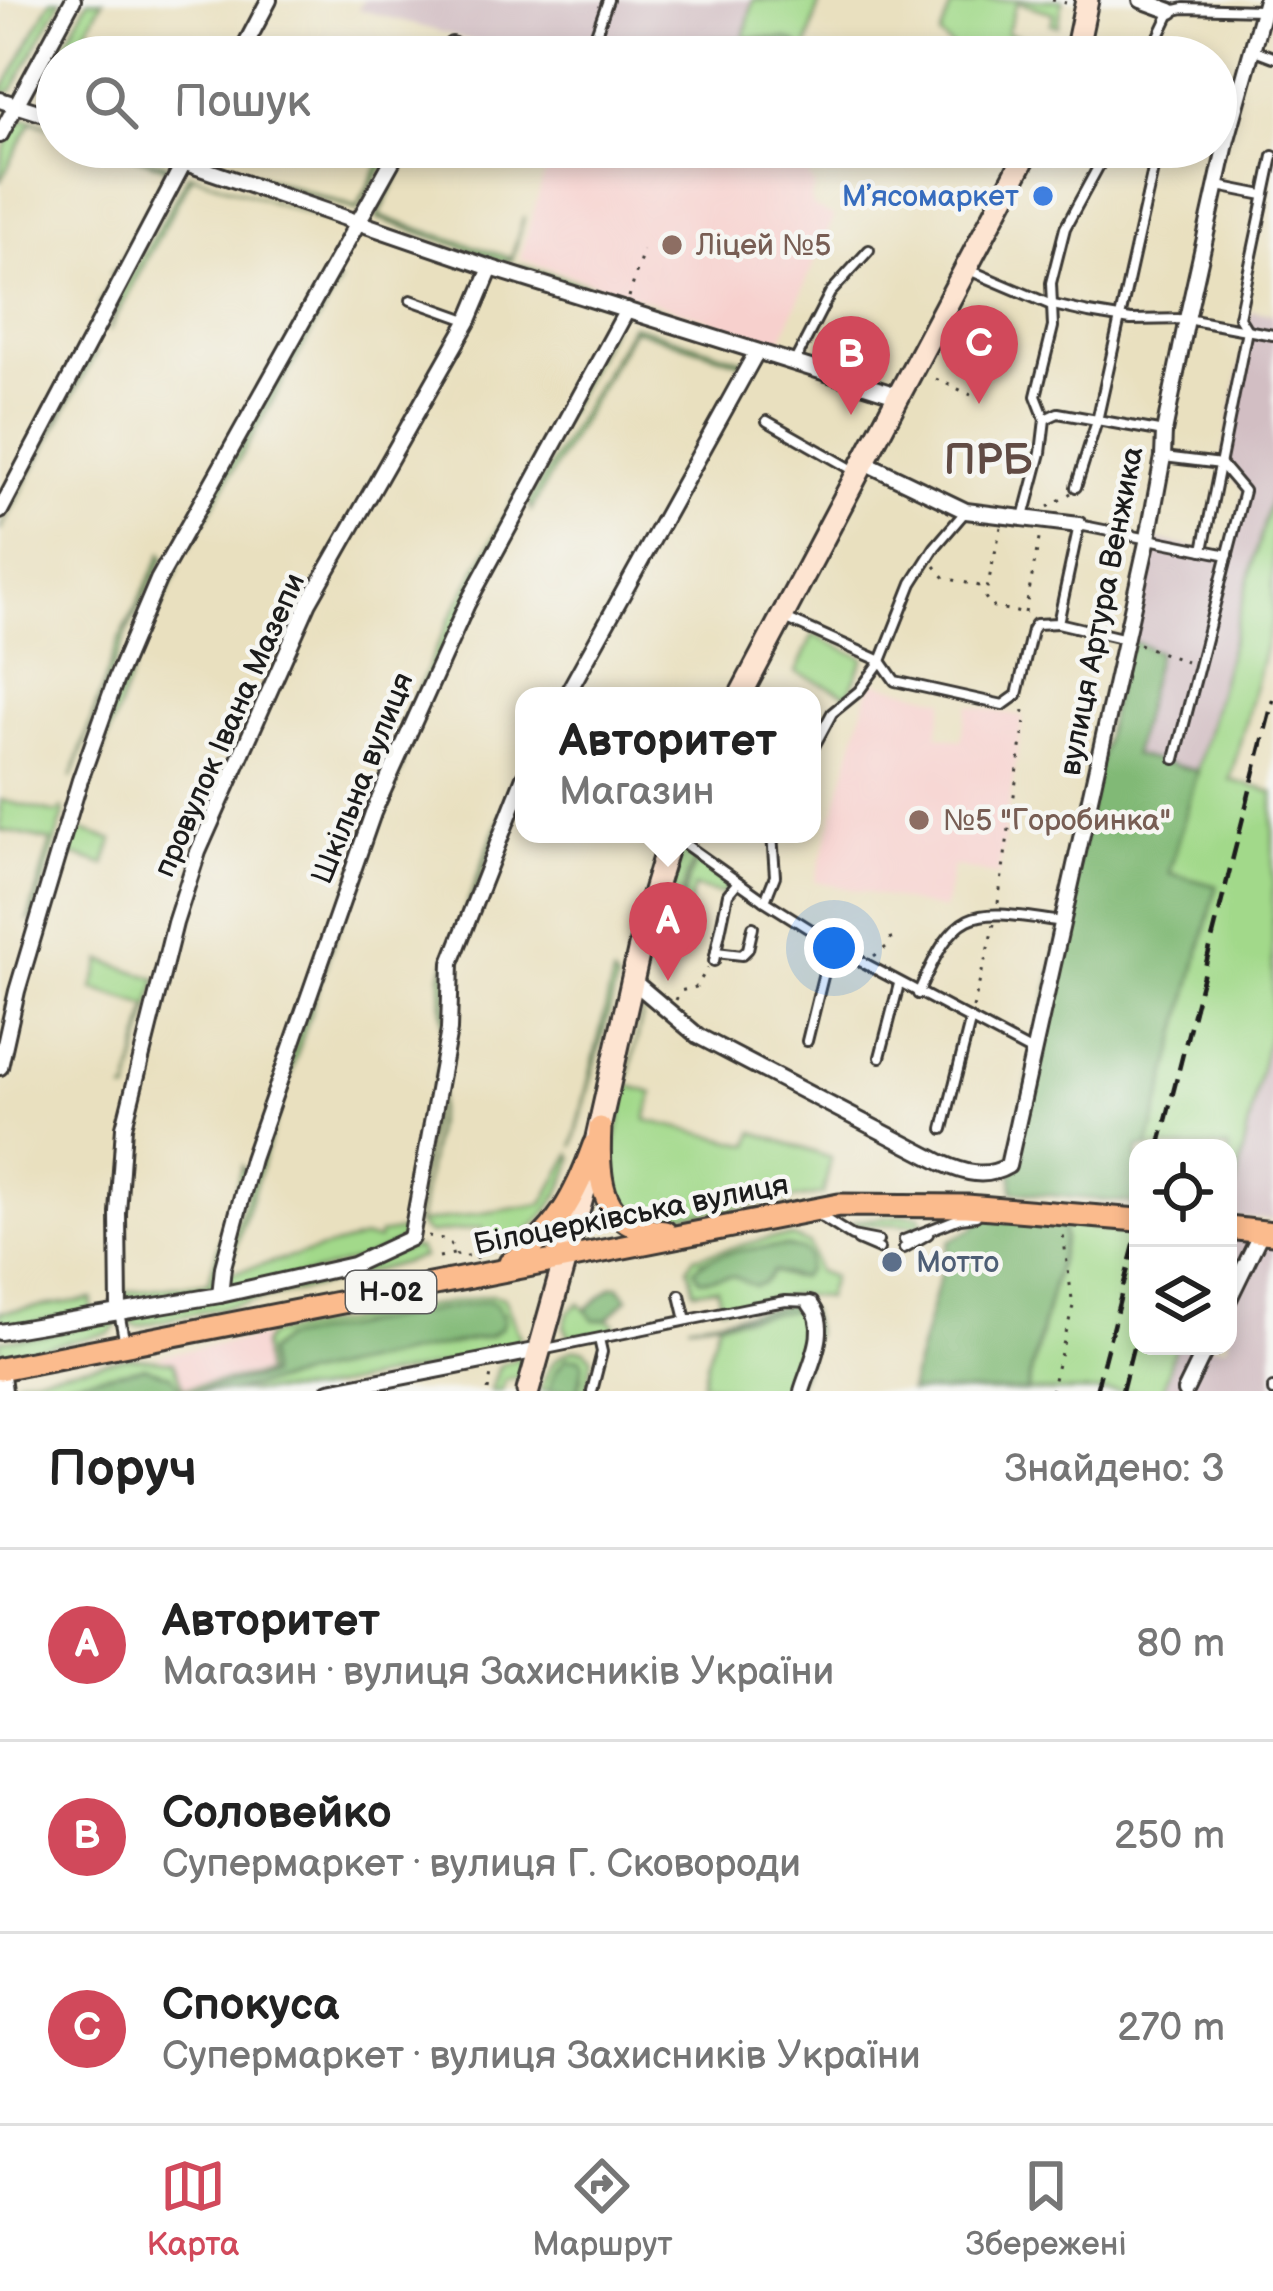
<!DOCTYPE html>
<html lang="uk">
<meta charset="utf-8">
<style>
body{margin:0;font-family:"Balsamiq Sans",sans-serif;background:#f6f6f6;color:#222}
.controls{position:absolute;right:36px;bottom:36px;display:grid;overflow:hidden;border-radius:24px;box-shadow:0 6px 18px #0003}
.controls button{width:108px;height:108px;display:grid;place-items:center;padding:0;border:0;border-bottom:3px solid #e0e0e0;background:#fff;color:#222;font:60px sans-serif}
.you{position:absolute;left:834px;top:948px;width:42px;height:42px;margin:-30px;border:9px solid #fff;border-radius:50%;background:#1a73e8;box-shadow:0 0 0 18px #1a73e833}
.badge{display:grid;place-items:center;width:78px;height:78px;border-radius:50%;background:#d1495b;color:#fff;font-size:39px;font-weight:700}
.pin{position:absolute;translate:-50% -99px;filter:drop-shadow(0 3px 6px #0008)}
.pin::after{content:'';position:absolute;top:63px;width:42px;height:36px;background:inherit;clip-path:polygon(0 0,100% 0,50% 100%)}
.popup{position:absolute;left:515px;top:687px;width:306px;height:156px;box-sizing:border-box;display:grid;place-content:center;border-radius:24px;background:#fff;filter:drop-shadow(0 3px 9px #0005);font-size:39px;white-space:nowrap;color:#767676}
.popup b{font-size:45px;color:#222}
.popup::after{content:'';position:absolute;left:50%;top:100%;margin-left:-24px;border:24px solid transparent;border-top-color:#fff}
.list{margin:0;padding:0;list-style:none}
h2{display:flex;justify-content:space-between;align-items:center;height:156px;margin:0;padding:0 48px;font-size:51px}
h2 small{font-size:39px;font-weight:400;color:#767676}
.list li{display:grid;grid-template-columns:78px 1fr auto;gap:36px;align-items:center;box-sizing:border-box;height:192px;padding:0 48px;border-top:3px solid #e0e0e0}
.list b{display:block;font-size:45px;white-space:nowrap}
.list p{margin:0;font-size:39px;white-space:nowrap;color:#767676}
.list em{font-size:39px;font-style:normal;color:#767676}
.icon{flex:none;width:66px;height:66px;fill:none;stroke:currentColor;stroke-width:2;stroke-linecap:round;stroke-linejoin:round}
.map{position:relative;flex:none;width:1273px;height:1391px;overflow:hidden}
.search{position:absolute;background:#fff;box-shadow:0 6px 18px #0003;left:36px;right:36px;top:36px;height:132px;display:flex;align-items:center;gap:30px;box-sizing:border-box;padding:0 42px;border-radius:66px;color:#767676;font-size:45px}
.sheet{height:732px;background:#fff}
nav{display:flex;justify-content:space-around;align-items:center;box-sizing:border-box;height:168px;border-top:3px solid #e0e0e0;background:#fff;font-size:33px;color:#767676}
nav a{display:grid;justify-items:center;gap:6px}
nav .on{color:#d1495b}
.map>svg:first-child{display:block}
.built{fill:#f7d0cd}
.industrial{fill:#d2bec3}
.green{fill:#a2d98a;stroke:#5f7a53;stroke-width:3;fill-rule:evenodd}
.forest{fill:#81b976;stroke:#4e6a49;stroke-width:3}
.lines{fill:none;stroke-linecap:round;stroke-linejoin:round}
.lane-casing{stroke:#3b3934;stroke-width:14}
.street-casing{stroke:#3b3934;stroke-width:20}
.secondary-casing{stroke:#3b3934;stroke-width:27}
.primary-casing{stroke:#3b3934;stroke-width:27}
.path{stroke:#3b3934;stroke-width:3;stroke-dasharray:3 9;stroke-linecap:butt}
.lane{stroke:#fff;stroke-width:8}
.street{stroke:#fff;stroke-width:14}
.secondary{stroke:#fde4d1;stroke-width:21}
.primary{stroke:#fbbb8d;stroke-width:21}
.rail{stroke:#1c1c1c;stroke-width:4.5;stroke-dasharray:18 9;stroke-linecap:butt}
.shop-dot{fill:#3f7fe0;stroke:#f6f6f2;stroke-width:4.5}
.education-dot{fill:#8d6e63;stroke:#f6f6f2;stroke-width:4.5}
.service-dot{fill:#5c6f8a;stroke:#f6f6f2;stroke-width:4.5}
.labels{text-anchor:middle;stroke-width:9;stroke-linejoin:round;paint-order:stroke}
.shield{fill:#f6f6f2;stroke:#5d5d5c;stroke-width:3}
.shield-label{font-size:27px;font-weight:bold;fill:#1c1c1c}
.shop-label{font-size:30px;fill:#366cbe;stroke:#f6f6f2;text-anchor:end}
.education-label{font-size:30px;fill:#785e54;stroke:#f6f6f2;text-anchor:start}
.street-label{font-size:30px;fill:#1c1c1c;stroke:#f6f6f2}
.service-label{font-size:30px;fill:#4e5e75;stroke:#f6f6f2;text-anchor:start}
.district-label{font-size:42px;font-weight:bold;fill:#614b44;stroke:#f6f6f2}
</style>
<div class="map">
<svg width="1273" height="1391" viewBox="0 0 1273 1391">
<rect width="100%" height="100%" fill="#f6f6f2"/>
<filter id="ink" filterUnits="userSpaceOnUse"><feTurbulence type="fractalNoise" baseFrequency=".00833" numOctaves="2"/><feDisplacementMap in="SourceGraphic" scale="24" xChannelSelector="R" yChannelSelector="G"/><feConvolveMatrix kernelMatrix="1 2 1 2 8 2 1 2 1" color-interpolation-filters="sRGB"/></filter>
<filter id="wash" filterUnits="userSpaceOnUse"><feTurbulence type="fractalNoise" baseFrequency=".004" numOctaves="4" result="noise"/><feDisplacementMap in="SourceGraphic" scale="48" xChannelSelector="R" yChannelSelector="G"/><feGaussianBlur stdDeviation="2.7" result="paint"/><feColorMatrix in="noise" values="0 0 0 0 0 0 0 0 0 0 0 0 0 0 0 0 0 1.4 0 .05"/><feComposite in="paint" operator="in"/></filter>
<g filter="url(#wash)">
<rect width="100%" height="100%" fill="#e9e0bf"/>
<!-- built -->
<g class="built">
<polygon points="612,39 707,57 604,57"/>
<polygon points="552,147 794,147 815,188 811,197 812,206 834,217 780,343 520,259"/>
<polygon points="871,681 945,700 937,735 961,740 968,705 1023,717 998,876 953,866 944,910 815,881"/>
<polygon points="265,1336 260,1344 264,1372 184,1387 175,1361 154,1356"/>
</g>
<!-- industrial -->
<g class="industrial">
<polygon points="363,0 822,0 805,57 707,57 612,39 604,57 531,57 358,9"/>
<polygon points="1251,311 1273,314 1273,490 1198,771 1133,755 1158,652 1127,639 1148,538 1228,555 1244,491 1221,464"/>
<polygon points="1273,1014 1273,1220 1228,1217 1228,1189 1235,1188"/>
<polygon points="1228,1236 1273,1241 1273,1391 1163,1391 1175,1346 1228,1346"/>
</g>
<!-- green -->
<g class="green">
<polygon points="51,0 61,0 12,91 1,93 0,85 5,87"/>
<polygon points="88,0 103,0 72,57 58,57"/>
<path d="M753,0H820L805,53C790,35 768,38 744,38Z"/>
<polygon points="980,0 1063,0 1058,26 1051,24 1054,13 1017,2 1007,33 1045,45 1048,38 1054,39 1050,57 963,57 940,36 951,6 972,5"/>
<path d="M27,118L57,129L32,121L0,182C0,160 6,130 27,118Z"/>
<polygon points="108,147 165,164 171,172 98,307 114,276 111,273 117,270 168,169"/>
<polygon points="202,147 207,147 203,157 357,208 388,147 395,147 357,210 203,160"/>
<polygon points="404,147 412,147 379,216 511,258 524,217 512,260 503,261 377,218"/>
<polygon points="189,174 347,227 192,175 108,332 120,296"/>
<polygon points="519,265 618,294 619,298 616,301 518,269"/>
<polygon points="339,283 188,550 191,534 331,286"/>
<polygon points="636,302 788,351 789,354 637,307"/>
<polygon points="611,320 612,325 407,723 402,726 449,620"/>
<polygon points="632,325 747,361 745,364 633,329 531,510 529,502"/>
<polygon points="96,353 0,531 89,356"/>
<polygon points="1273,490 1273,618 1230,780 1273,792 1273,1014 1235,1189 1228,1189 1228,1148 1148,1148 1217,886 1169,873"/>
<polygon points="162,553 164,558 129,627 71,779 117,645"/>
<path d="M178,570L142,646L88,791V774C102,737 151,584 178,570Z"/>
<polygon points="813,635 864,658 848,695 796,672"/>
<path d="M404,763L332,945L227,1274L364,1238L378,1240L379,1234L410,1229L443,1040L441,975L493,834L517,780L446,969V1028L411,1231C382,1260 276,1283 234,1288L225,1280L226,1261L302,1023L382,800L394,773Z"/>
<polygon points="0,800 57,813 62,808 64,813 32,919 28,920 51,841 0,830"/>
<polygon points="71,827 113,840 105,865 67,853 52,897"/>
<polygon points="679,847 695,860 687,874 668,947 663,946 658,909"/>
<polygon points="698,861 730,886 721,894 694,887 673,968 666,966 689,877"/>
<path d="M474,913L456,960L450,1051L441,1085L419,1223L543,1204L571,1154L573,1158C560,1203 534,1238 488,1251L482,1228L428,1234L418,1224L448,1052L455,958Z"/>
<polygon points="102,960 157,979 128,1092 124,1092 129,1090 148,1006 93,989"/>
<polygon points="613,976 617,981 573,1147"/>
<path d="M645,999L659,1010V1016L649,1004L644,1006L627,1085L653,1093L646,1120L750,1145L754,1132L831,1158L823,1194C789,1199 657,1225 634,1212C616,1202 611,1179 612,1161Z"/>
<polygon points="242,1166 246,1174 212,1292 152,1305 125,1302 123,1299 120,1212 123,1207 127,1207 123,1216 124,1292 208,1283"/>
<polygon points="1138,1185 1138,1346 1175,1346 1163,1391 1027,1391 1064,1239 1062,1222 1125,1233"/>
<polygon points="905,1215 920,1216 922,1224 852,1225 854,1221"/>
<path d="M792,1237L809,1244L817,1271L832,1277L826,1298L796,1294L721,1307L717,1288L694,1291L688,1267L694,1257L770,1238ZM786,1246L792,1278L773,1271L743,1278L702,1261L757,1248Z"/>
<polygon points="409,1248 418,1248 423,1257 312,1288 138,1326 129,1323 136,1315 354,1269"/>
<polygon points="491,1295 504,1298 520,1337 515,1350 313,1391 230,1391 489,1336 501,1328 504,1313 270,1366 268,1376 192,1391 180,1391 171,1375 9,1391 17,1379 129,1357 174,1362 183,1388 264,1374 262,1345 268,1335"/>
<polygon points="92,1299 91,1310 0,1330 0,1312"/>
<polygon points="579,1303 594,1320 607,1319 614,1323 616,1330 570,1337 564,1326 568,1313"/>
<polygon points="792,1310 804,1316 808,1324 791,1391 739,1391 701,1383 718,1322"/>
<polygon points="114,1319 117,1325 110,1333 0,1356 0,1340 44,1335"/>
<path d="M575,1349L585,1350L592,1358L586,1391H578L582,1376L555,1372L549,1391H541C547,1369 553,1356 575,1349Z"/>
<polygon points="522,1356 528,1361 520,1377 505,1380 502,1391 491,1391 499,1366"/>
</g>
<!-- forest -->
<g class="forest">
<polygon points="707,39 786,39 798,44 801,57 717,57 700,50"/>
<polygon points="1127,639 1158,652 1133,755 1198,771 1169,873 1217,886 1148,1148 1138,1148 1138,1185 1133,1203 1013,1192 1011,1159"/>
<polygon points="980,1217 1062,1222 1064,1239 1026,1391 909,1391 949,1241 974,1228"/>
<path d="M786,1246L804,1251L808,1257L807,1271L800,1278L773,1271L764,1283L754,1286L733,1276L700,1280L694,1270C711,1250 760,1248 786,1246Z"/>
<polygon points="619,1286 628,1298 607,1319 594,1320 585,1310 612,1287"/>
<polygon points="487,1301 496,1304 504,1320 501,1328 489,1336 230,1391 192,1391 268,1376 267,1352 282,1339"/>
<polygon points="789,1305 809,1310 815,1333 796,1391 792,1391 809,1324 798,1310 688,1324"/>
<polygon points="566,1358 580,1358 583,1364 578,1391 549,1391 555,1372"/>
<polygon points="144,1367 171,1375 181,1391 16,1391"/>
</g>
</g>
<g filter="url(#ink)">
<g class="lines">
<!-- lane casing -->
<g class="lane-casing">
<g id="lane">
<polyline points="574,43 591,48 608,0"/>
<polyline points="1252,49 1273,57"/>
<polyline points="1149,57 1171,11 1184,8 1261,10"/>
<polyline points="1218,186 1263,195"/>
<polyline points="969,270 1049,304 1089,313 1131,320 1187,319 1273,335"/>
<polyline points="411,300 467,320"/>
<polyline points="794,363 830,293 869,250"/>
<polyline points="1045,419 1036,396 1053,327 1051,283 1065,228 1109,147"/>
<polyline points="767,421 855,471"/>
<polyline points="1164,457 1221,464 1244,491 1175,759"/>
<polyline points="1076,487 1097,421 1158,147"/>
<polyline points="1024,517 1041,453 1045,419 1058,413 1164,432"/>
<polyline points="1203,550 1247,330 1239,317 1273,156"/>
<polyline points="783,617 881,661 895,681 1003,705 1017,695 1032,630 1036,624 1058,623 1079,525 1228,555"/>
<polyline points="1058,623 1126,639"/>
<polyline points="812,750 832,713 859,691 881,661 912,583 935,547 965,512"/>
<polyline points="672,835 765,901 862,962 1034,1053"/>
<polyline points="765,901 775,876 772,834"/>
<polyline points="716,952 742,955 748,949 753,927"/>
<polyline points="714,961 728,894 738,882"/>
<path d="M918,994C958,902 971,909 1062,922"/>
<polyline points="807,1041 831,944"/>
<polyline points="880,1057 899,984"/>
<polyline points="943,1129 970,1022"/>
<polyline points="817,1214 852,1236 878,1241"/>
<polyline points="858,1240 879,1249"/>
<polyline points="904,1240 960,1218 976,1216"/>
<polyline points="904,1248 928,1234"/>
<polyline points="680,1295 686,1320"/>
<polyline points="119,1312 125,1344"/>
<polyline points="546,1349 752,1307 786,1301 813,1302"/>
<polyline points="592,1391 602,1352 599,1339"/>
<polyline points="1273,1391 1273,1388"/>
</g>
</g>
<!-- street casing -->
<g class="street-casing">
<g id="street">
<polyline points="1141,0 1171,11"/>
<polyline points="239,57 269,0"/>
<polyline points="447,57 452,45"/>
<polyline points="0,100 57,118"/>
<polyline points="0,135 73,0"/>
<polyline points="139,147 491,268 900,396"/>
<polyline points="864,462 966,511 1079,525"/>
<polyline points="0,511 192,147"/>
<polyline points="566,696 756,353"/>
<path d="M633,981L698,1036L942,1163C964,1173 986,1179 1008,1166L1148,538L1163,457L1164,432L1187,319L1227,139L1266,0"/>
<polyline points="0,1067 17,991 80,780 116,679 158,580 400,147"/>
<polyline points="220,1295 223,1267 252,1159 373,813 467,604 627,310"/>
<polyline points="1228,1301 1258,1239"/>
<polyline points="119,1310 118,1213 124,1127 175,923 198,852 309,602 469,320 491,268"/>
<polyline points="0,1332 220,1295 353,1265 411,1238 449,1030 451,963 524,777"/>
<polyline points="1,1368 4,1391"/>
<polyline points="329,1391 539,1350"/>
<path d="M802,1391C810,1364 831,1328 810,1304"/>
<polyline points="1185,1391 1207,1346"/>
</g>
</g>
<!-- secondary casing -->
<g class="secondary-casing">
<g id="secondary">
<polyline points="1075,57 1087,0"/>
<polyline points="740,696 1030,147"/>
<polyline points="596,1142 648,911 671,834"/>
<polyline points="528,1391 589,1173"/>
</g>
</g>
<!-- primary casing -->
<g class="primary-casing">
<g id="primary">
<path d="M600,1128C597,1180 600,1229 665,1232"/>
<polyline points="1228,1228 1273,1233"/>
<path d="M510,1263C556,1234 576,1195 594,1145"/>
<polyline points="0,1369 839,1205 967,1206 1138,1220"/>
</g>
</g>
<!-- path -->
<g class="path">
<polyline points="1052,0 1066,3"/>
<polyline points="1025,45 1056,55"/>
<polyline points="629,297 643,251"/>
<polyline points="936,379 971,395"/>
<polyline points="1048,507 1071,493"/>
<polyline points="1001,527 985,597 990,606 1025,614"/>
<polyline points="935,566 945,578 984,587"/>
<polyline points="1025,613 1040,534"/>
<polyline points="1139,644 1186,662"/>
<polyline points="998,903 1025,721 1023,705"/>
<polyline points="874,956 889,945 892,935"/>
<polyline points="676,1000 680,991 696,987 708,968"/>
<polyline points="973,1008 994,924"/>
<polyline points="428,1236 448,1240 458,1257 476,1255 477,1259"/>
<polyline points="439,1257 454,1254"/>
<polyline points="488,1391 491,1374"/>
<polyline points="1051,1391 1073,1306 1063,1234"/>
</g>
<!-- lane -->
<use href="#lane" class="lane"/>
<!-- street -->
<use href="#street" class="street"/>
<!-- secondary -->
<use href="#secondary" class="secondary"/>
<!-- primary -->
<use href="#primary" class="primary"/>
<!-- rail -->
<g class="rail">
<polyline points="1159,1148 1273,700"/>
<polyline points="1096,1391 1138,1230"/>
<polyline points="1122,1391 1138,1327"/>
</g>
</g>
</g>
<!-- markers -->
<circle class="shop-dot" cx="1043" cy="196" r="12"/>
<g class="education-dot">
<circle cx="672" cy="245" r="12"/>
<circle cx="919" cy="820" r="12"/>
</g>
<circle class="service-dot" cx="892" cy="1262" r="12"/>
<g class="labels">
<!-- shield labels -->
<rect class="shield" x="346" y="1271" width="90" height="42" rx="9"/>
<g class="shield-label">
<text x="391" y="1301">Н-02</text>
</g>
<!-- shop labels -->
<g class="shop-label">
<text x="1019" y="206">Мʼясомаркет</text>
</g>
<!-- education labels -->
<g class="education-label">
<text x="696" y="255">Ліцей №5</text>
<text x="943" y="830">№5 "Горобинка"</text>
</g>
<!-- street labels -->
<g class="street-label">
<text transform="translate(1101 611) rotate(-79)" y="10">вулиця Артура Венжика</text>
<text transform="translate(229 725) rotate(-66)" y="10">провулок Івана Мазепи</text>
<text transform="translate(362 778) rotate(-68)" y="10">Шкільна вулиця</text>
<text transform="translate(631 1214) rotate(-11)" y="10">Білоцерківська вулиця</text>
</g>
<!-- service labels -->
<g class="service-label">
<text x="916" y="1272">Мотто</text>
</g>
<!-- district labels -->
<g class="district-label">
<text x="988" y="474">ПРБ</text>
</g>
</g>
</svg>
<div class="controls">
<button><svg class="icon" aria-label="locate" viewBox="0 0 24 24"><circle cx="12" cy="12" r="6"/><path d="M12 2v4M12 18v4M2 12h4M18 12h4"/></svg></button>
<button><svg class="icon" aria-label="layers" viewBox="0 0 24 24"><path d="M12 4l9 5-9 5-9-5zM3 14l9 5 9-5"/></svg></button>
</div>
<div class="you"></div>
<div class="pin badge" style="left:668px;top:981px">A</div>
<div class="popup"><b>Авторитет</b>Магазин</div>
<div class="pin badge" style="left:851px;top:415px">B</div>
<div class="pin badge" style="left:979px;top:404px">C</div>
<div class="search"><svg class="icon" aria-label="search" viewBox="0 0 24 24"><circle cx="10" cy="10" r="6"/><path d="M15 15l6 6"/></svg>Пошук</div>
</div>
<section class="sheet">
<h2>Поруч<small>Знайдено: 3</small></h2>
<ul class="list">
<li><span class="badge">A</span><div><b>Авторитет</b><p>Магазин · вулиця Захисників України</p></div><em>80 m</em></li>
<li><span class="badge">B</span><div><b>Соловейко</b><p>Супермаркет · вулиця Г. Сковороди</p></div><em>250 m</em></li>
<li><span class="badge">C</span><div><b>Спокуса</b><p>Супермаркет · вулиця Захисників України</p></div><em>270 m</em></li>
</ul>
</section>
<nav>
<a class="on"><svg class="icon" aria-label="map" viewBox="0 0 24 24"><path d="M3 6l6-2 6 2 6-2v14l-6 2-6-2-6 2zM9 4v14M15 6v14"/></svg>Карта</a>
<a><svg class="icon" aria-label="directions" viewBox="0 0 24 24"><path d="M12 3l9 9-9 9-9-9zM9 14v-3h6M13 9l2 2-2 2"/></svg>Маршрут</a>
<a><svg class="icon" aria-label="saved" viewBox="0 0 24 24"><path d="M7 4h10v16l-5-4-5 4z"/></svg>Збережені</a>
</nav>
